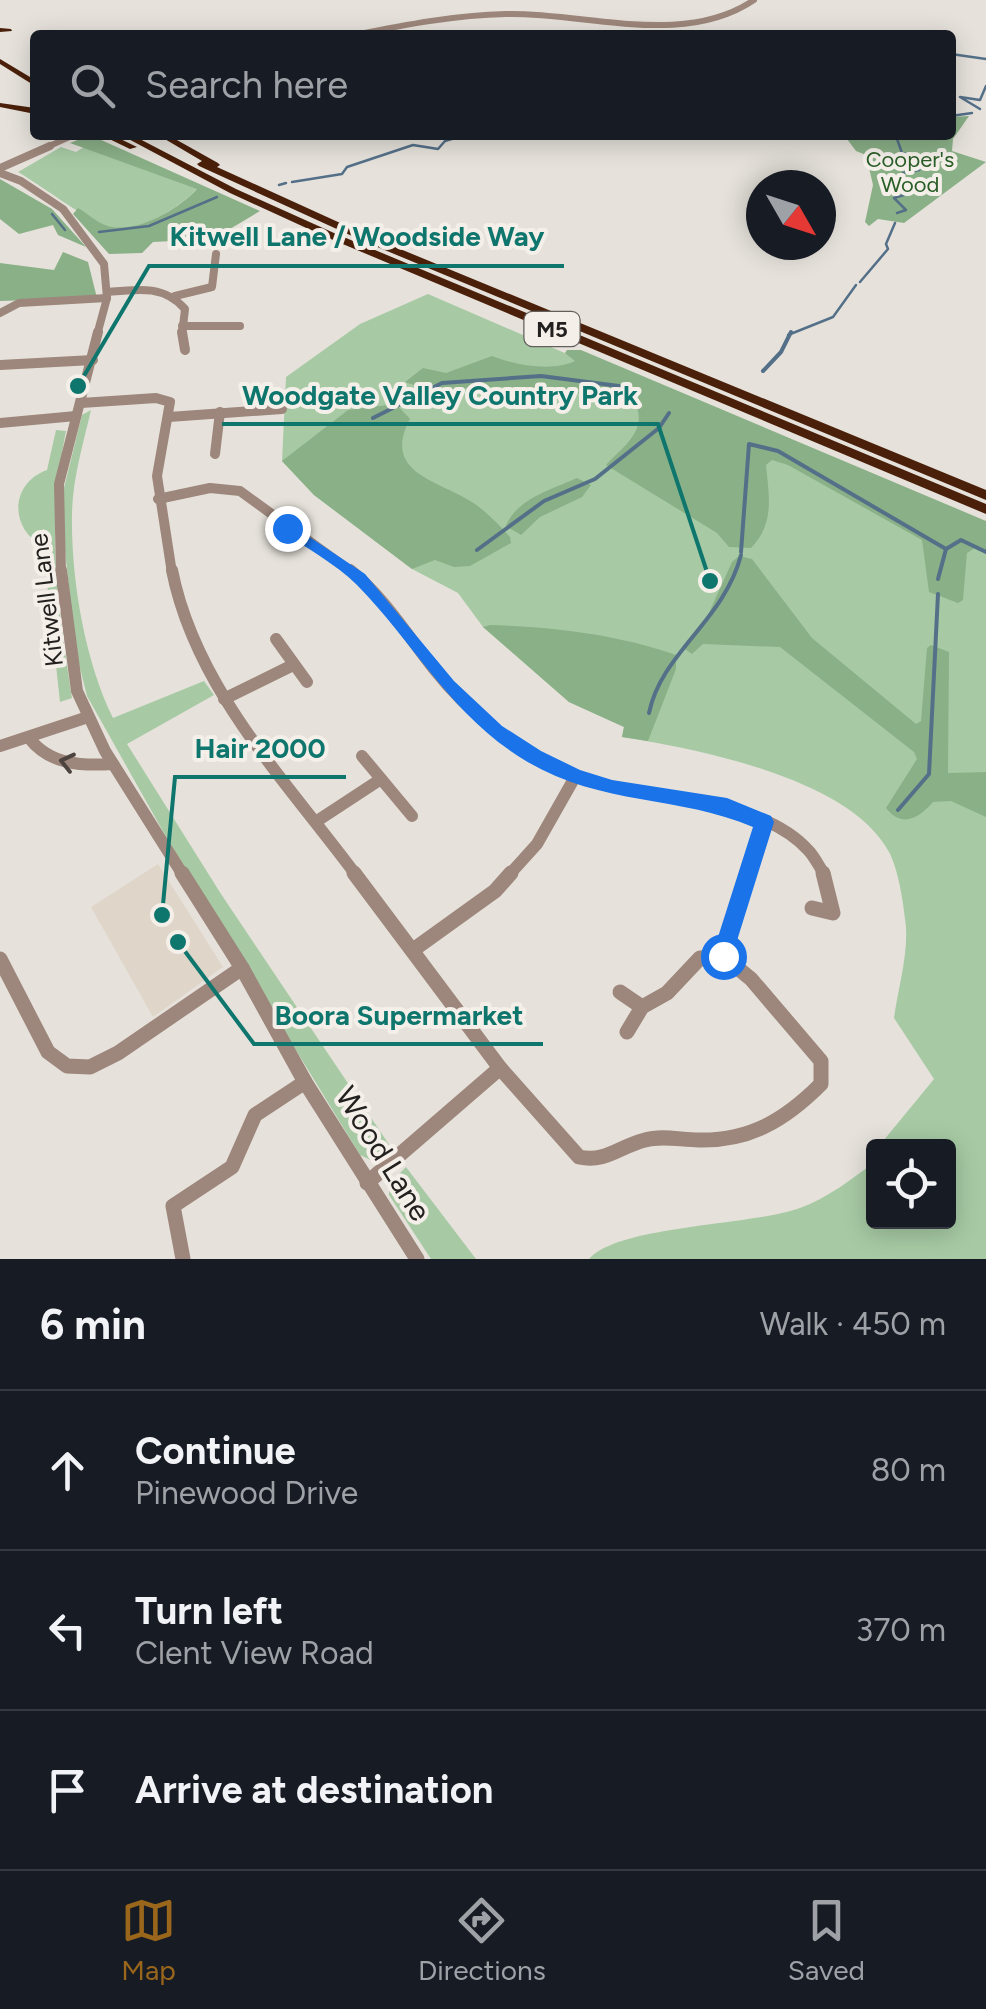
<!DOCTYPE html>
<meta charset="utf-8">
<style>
body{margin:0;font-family:Figtree,sans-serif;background:#20242c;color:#f1f3f6}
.controls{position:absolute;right:30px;bottom:30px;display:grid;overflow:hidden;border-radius:10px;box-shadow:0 5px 25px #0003}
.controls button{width:90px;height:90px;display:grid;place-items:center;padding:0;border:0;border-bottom:2px solid #363941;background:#171b24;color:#f1f3f6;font:50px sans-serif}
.compass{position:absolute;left:746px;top:170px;width:90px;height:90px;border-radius:50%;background:#171b24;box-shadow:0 5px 25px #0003;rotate:129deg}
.stop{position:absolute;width:30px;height:30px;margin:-22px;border:8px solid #1a73e8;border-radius:50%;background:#fff}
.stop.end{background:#1a73e8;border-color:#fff;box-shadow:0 2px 10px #0008}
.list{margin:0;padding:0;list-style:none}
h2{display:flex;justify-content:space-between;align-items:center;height:130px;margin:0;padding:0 40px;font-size:42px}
h2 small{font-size:32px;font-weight:400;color:#9ea1a6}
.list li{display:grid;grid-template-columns:65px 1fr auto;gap:30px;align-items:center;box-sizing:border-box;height:160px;padding:0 40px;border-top:2px solid #363941}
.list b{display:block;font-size:38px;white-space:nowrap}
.list p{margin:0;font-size:32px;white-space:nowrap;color:#9ea1a6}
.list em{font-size:32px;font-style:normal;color:#9ea1a6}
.icon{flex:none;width:55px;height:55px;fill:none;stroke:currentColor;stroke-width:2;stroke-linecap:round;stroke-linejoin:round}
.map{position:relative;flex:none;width:986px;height:1259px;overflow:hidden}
.search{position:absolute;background:#171b24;box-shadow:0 5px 25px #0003;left:30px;right:30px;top:30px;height:110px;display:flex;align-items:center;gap:25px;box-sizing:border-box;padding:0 35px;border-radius:10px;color:#9ea1a6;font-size:38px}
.sheet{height:610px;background:#171b24}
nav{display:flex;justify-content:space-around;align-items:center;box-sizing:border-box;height:140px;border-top:2px solid #363941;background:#171b24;font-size:28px;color:#9ea1a6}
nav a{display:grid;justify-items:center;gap:5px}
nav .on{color:#99661b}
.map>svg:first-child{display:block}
.built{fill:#dfd6c9}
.green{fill:#a7caa4}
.forest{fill:#8ab087}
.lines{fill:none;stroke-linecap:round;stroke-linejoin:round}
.stream-far1{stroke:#547089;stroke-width:2.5}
.stream{stroke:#547089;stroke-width:4}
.minor-far4{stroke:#9d867b;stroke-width:6}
.minor-far3{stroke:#9d867b;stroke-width:8}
.minor-far2{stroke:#9d867b;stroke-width:10}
.minor-far1{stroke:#9d867b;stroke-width:12}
.minor{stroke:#9d867b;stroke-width:15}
.highway{fill:#4a200a;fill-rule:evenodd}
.oneway{stroke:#4e443f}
.route{fill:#1a73e8}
.labels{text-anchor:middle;stroke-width:8;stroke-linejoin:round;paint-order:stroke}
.far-park-label{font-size:22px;fill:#295e27;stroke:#f4efe9}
.shield{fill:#f4efe9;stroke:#625f5c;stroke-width:2.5}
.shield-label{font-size:22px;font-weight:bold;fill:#23211f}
.street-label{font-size:25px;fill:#23211f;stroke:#f4efe9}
.near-street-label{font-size:30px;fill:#23211f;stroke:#f4efe9}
.leader{fill:none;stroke:#0f766e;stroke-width:4}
.callout-dot{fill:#0f766e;stroke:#f4efe9;stroke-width:4}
.callout-label{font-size:28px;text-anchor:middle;font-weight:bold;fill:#0f766e;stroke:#f4efe9;stroke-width:8;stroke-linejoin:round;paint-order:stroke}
</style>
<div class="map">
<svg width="986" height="1259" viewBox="0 0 986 1259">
<rect width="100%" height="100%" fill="#e6e2db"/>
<!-- built -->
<polygon class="built" points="158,864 223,967 153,1017 91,907"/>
<!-- green -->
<g class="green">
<path d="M61,147L76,152L84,147L198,188C179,208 136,236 106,226C82,217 42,186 18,172Z"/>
<path d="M428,294L986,535V1259H589C620,1225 750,1226 800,1208C827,1198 851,1180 873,1163L874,1222H948V1146H879L934,1079L894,1018C898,988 910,949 905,919C903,900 898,869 889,852C850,778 697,749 622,737L624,727L569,702L483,627L458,593L412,569L314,495L282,461L286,377L360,324Z"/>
<path d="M91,410C83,445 72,480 72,516C71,579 85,662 113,718L204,681L214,695L127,744L221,894L392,1149L373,1161L360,1155L169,842L87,696L76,652L63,532L64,488L82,415Z"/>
<path d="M56,430L66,431C46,533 57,598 72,698L60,702L43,546C9,529 10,483 47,470Z"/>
<polygon points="406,1167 476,1259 431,1259 389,1195 389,1184"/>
</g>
<!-- forest -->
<g class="forest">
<polygon points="969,116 953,139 952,151 986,162 904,223 878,219 869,226 865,222 873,185 866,155 856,151 844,135 951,135 951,117"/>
<path d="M90,135L260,211L213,239L153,242L142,253L109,254L73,214L78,208C87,213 96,222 105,225C134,236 179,209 197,189L70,143Z"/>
<polygon points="0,179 52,209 86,247 58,235 53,225 19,234 0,219"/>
<polygon points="63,252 88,262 97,298 0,301 0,263 54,270"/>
<path d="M567,350H581L986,521V554L975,548L967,553L963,600L958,603L929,592L922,540L788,465L772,460L766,465C769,497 775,523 751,548L729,547L717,533L606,465C623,446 652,429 632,397L501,387H470L443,395L405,382L423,368L446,373L492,356C515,365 552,372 575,361L565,353Z"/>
<path d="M396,404L410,419C380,475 443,481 475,504C488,513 499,525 510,537L511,543L470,566L454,567L435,560L412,569L314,495L282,461L348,410Z"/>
<path d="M577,478L591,485L582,497L540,517L521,535L506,526C516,499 553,489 577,478Z"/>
<path d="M739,556L752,559L812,638L916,724L921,721L927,648L931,645L949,652L948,773L986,772V817L951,801L933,802C918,819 902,828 886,808L917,759L914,752L780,647L703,644L692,654L682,647L708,615L732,562Z"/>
<path d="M490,625C553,627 616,634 676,655V669L648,741L622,737L624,727L569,702L483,627Z"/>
</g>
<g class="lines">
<!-- stream-far1 -->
<g class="stream-far1">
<polyline points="951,54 986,59"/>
<polyline points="980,109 960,97 980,100 986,86"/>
<polyline points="951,116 972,113"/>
<polyline points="292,182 342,174 347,167 413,145 438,149 445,141 465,135"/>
<polyline points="279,185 286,183"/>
<polyline points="897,213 906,210 894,198 917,191 903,186 903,173 919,170 922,163 917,157 902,153 897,139 903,135"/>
<polyline points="52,214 65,230"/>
<polyline points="99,232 149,226 217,197"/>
<polyline points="860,282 888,249 886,244 895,223"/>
<polyline points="788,335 833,317 856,285"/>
</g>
<!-- stream -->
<g class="stream">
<polyline points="763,371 781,352 791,332"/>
<polyline points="373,418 442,383 541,376 619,386"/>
<polyline points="946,549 961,540 986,552"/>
<polyline points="477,550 544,501 595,479 659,428 669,413"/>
<polyline points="741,552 749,444 778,451 946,549 938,579"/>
<path d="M649,713C661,653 724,621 741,555"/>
<polyline points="898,810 929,774 938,594"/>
</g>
<!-- minor-far4 -->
<g class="minor-far4">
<path d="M354,35C404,25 455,15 506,14C586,12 683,48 754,0"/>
<polyline points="45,148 74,135"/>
</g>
<!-- minor-far3 -->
<g class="minor-far3">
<polyline points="0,168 50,146"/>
<polyline points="0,173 21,181 63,209 104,264 107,298 97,335"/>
<path d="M108,292C138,289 164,285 185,309L182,335"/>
<polyline points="175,296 212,287 216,254"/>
<polyline points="0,313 19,303 107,298"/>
<polyline points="182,326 240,326"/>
</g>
<!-- minor-far2 -->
<g class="minor-far2">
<polyline points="182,332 185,350"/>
<polyline points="0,365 93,360"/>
<polyline points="81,403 156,398 170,402 157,476 172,573"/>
<polyline points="169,417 282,409"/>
<polyline points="0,423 76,416"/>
<polyline points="215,454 220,412"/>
<polyline points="158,499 210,488 240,491 353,573"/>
<polyline points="61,573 59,484 98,332"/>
</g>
<!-- minor-far1 -->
<g class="minor-far1">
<polyline points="61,570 77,691 105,751 183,875"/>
<path d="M172,570C195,688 287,782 356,875"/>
<path d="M350,570C384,597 407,635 434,669C468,712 514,749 564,772C635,803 754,791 808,850C815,857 819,867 825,875"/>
<polyline points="276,639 307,682"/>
<polyline points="224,699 293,665"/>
<path d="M29,738C50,765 81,766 113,764"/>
<polyline points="0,746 88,717"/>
<polyline points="362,756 412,816"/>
<polyline points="317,821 381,779"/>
<polyline points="509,875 537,844 575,777"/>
<polyline points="748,875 764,822"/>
</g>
<!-- minor -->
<g class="minor">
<polyline points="182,873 242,968 305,1082 417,1259"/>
<path d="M354,873L500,1068L579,1157C606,1163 620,1146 645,1140C662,1135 681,1140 699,1140C750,1141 785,1120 821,1084V1061L751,979L723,956L748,873"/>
<polyline points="812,908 833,913 823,873"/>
<polyline points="413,950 495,891 511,873"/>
<polyline points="0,959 48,1052 67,1066 90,1067 118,1053 242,968"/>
<polyline points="620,992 642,1007"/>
<polyline points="627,1032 642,1007 667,993 700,958 723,956"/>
<polyline points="367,1183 500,1068"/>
<polyline points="183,1259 173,1206 232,1167 255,1115 305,1082"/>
</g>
<!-- highway -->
<g class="highway">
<polygon points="0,28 11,29 12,31 0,32"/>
<polygon points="0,59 35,80 35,86 0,64"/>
<polygon points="0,103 35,108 35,114 0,107"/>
<polygon points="101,135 112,135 137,147 130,149"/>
<polygon points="121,135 132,135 236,189 334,233 986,504 986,514 326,237 230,193"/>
<polygon points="158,135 168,135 218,163 220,165 217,167 371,237 986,490 986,500 363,241 199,166 197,164 202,161"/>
</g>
</g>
<!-- one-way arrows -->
<defs><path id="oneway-chevron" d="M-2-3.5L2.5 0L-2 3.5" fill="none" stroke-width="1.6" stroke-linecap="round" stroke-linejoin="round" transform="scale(2.5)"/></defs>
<use class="oneway" href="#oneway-chevron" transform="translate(67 762) rotate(-167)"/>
<!-- route -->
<path class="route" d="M287,522L365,574L454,681L502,726L541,751L580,770L612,780L727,798L771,816L774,822L730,963L723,966L715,963L712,956L753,827C678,795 601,806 526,761C451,716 416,645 357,585C336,564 306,548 282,531L280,528Z"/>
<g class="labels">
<!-- far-park labels -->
<g class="far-park-label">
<text x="910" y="167">Cooper's<tspan x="910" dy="25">Wood</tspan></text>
</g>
<!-- shield labels -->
<rect class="shield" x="524.5" y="312" width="55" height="34" rx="8"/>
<g class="shield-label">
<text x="552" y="337">M5</text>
</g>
<!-- street labels -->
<g class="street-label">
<text transform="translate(46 600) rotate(-97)" y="9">Kitwell Lane</text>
</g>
<!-- near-street labels -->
<g class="near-street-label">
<text transform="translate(383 1154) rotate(58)" y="10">Wood Lane</text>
</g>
</g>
<!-- callouts -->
<path class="leader" d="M78 386L149 266H564M710 581L658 424H222M162 915L175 777H346M178 942L254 1044H543"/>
<g class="callout-dot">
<circle cx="78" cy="386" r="10"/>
<circle cx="710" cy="581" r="10"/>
<circle cx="162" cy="915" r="10"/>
<circle cx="178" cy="942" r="10"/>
</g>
<g class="callout-label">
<text x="357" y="246">Kitwell Lane / Woodside Way</text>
<text x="440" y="405">Woodgate Valley Country Park</text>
<text x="260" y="758">Hair 2000</text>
<text x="399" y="1025">Boora Supermarket</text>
</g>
</svg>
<div class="controls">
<button><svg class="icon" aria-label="locate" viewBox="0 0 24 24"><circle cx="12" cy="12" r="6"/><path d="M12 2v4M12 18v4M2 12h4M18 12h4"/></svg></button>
</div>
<svg class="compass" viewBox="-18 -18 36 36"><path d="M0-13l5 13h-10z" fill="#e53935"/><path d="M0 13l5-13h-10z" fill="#9ea1a6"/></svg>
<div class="stop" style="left:723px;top:956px"></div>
<div class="stop end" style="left:287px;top:528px"></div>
<div class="search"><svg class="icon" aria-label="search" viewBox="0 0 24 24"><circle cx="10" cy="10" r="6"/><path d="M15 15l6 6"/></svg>Search here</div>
</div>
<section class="sheet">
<h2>6 min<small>Walk · 450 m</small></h2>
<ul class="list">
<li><svg class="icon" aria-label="ahead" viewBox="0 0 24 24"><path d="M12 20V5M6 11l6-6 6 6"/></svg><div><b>Continue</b><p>Pinewood Drive</p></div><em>80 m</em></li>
<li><svg class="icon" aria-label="left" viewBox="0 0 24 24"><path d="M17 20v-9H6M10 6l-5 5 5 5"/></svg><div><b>Turn left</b><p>Clent View Road</p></div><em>370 m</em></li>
<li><svg class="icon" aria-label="arrive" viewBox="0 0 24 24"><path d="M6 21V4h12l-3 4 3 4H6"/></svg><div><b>Arrive at destination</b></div></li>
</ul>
</section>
<nav>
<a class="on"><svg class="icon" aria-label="map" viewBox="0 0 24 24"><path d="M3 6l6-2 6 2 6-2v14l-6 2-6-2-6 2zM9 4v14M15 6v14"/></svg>Map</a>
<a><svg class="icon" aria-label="directions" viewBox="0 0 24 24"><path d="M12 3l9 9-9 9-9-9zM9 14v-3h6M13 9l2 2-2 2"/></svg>Directions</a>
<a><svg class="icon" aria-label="saved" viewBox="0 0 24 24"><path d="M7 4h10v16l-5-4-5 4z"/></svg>Saved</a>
</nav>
